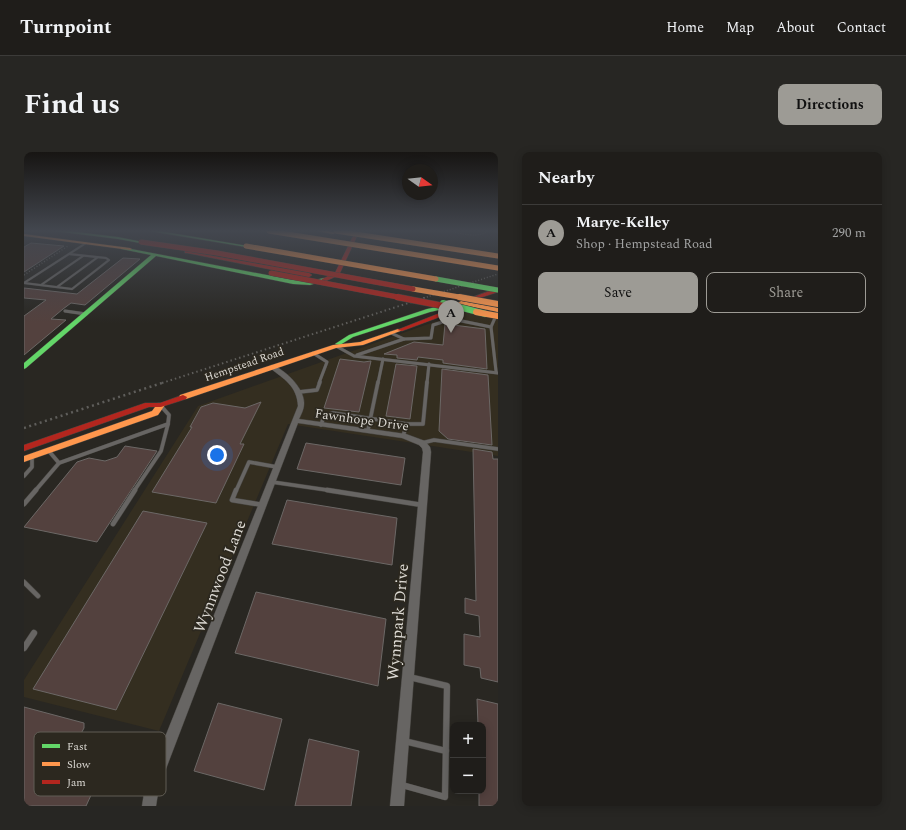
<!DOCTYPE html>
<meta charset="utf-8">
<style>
body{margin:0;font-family:Spectral,serif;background:#272623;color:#f1f3f6}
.controls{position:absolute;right:12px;bottom:12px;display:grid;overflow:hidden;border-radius:8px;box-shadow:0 2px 10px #0003}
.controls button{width:36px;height:36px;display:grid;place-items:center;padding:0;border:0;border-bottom:1px solid #3c3b39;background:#1f1d1a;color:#f1f3f6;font:20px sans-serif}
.compass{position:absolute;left:378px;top:12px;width:36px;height:36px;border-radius:50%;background:#1f1d1a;box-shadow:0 2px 10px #0003;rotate:105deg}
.you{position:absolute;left:193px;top:303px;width:14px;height:14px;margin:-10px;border:3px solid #fff;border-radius:50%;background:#1a73e8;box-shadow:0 0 0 6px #1a73e833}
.badge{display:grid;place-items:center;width:26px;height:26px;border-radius:50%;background:#9d9b95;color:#111;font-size:13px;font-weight:700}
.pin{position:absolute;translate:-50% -33px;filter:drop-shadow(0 1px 2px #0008)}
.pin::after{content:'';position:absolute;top:21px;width:14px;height:12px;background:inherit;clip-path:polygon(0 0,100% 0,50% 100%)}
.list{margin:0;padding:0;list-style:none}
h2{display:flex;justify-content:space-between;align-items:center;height:52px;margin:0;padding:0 16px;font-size:17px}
h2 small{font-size:13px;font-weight:400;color:#a1a2a2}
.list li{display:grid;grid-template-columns:26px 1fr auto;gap:12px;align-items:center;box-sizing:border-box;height:56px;padding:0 16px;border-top:1px solid #3c3b39}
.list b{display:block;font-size:15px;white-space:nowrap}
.list p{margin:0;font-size:13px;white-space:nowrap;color:#a1a2a2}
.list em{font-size:13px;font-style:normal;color:#a1a2a2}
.actions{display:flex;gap:8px;padding:12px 16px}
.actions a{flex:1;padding:9px 0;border:1px solid #9d9b95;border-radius:8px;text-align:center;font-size:14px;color:#9d9b95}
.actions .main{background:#9d9b95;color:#111}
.map{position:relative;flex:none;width:474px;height:654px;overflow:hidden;border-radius:8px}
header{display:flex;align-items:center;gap:24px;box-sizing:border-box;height:56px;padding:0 20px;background:#1f1d1a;border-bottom:1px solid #3c3b39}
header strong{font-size:19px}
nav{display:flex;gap:22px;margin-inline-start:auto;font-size:14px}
.intro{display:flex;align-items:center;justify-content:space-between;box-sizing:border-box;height:96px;padding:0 24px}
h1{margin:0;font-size:28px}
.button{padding:10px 18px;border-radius:8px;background:#9d9b95;color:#111;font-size:14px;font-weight:700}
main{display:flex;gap:24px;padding:0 24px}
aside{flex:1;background:#1f1d1a;border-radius:8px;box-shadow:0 2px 10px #0003}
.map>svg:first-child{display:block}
.built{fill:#342e20}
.building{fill:#53413e;stroke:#6c6866}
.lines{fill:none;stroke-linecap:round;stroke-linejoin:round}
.lane-far4-casing{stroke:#45433f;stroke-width:2.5}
.lane-far3-casing{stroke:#45433f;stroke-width:3.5}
.lane-far2-casing{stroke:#45433f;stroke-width:4.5}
.lane-far1-casing{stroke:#45433f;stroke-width:5.5}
.lane-casing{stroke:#45433f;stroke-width:7}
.street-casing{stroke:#45433f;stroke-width:1}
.fast-casing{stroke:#45433f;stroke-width:1}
.slow-casing{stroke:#45433f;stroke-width:1}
.jam-casing{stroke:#45433f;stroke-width:1}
.path{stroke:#666463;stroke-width:1;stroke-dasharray:1 1.5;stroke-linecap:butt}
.lane-far4{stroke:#676563;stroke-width:2}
.lane-far3{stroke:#676563;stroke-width:3}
.lane-far2{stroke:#676563;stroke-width:3.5}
.lane-far1{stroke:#676563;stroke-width:4.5}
.lane{stroke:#676563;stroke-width:6}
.street{fill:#676563;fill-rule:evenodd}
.fast{fill:#63d668;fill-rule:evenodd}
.slow{fill:#ff974d;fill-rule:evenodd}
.jam{fill:#b3261e;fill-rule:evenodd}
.rail-far2{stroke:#5f5e5b;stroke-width:1.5;stroke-dasharray:1 2;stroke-linecap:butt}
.rail-far1{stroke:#5f5e5b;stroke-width:2;stroke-dasharray:1.5 3;stroke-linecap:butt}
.rail{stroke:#5f5e5b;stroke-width:2.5;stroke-dasharray:2 3.5;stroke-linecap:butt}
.fast-bridge-far1-casing{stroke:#45433f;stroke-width:5.5;stroke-linecap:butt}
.fast-bridge-casing{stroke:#45433f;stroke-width:7;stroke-linecap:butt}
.slow-bridge-far1-casing{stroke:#45433f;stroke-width:5.5;stroke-linecap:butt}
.slow-bridge-casing{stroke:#45433f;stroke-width:7;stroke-linecap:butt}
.jam-bridge-far1-casing{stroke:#45433f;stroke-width:5.5;stroke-linecap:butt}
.jam-bridge-casing{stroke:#45433f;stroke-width:7;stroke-linecap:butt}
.fast-bridge-far1{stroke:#63d668;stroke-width:5}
.fast-bridge{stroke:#63d668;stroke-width:6}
.slow-bridge-far1{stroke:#ff974d;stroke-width:5}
.slow-bridge{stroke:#ff974d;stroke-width:6}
.jam-bridge-far1{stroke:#b3261e;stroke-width:5}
.jam-bridge{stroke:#b3261e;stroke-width:6}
.labels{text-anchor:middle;stroke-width:3.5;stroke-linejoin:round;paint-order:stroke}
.far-street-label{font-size:11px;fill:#dcd9d3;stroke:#2c281f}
.street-label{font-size:13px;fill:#dcd9d3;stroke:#2c281f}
.near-street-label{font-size:16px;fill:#dcd9d3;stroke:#2c281f}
.key{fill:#2c281f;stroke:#615d55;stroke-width:1}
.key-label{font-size:11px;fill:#dcd9d3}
</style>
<header>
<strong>Turnpoint</strong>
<nav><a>Home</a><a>Map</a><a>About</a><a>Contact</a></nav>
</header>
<div class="intro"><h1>Find us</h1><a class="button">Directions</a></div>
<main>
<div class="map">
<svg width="474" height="654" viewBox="0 0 474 654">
<rect width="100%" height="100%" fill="#292722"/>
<!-- built -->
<polygon class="built" points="438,160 474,167 474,304 264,272 135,579 0,545 0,528 174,254"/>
<!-- building -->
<g class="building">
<polygon points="7,91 40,94 0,120 0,95"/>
<polygon points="99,106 116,107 61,153 47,151 39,157 27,167 42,168 0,203 0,164 22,148 0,146 0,136 53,142"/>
<polygon points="421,172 461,177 463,217 419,211 419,208 394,205 393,208 373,206 373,203 360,202 390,190 419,193"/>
<polygon points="316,207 340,210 347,209 335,260 300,256"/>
<polygon points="372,212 393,214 386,267 362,264"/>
<polygon points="418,217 464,223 468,293 424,287 415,279"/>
<polygon points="237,250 216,292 220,292 192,351 128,340 168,275 166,275 177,255 189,251 221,256"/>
<polygon points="282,291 381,306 377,333 273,317"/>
<polygon points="101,294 133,299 73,390 0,375 53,310 65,306 81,309 93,305"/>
<polygon points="449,297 468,300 469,307 474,307 474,530 457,526 456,516 440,513 440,482 456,485 455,464 441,461 441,446 452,449"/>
<polygon points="263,348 373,366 368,413 248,392"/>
<polygon points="119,359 183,371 92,558 9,537"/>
<polygon points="232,440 362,467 354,534 211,501"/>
<polygon points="453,547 474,552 474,654 455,654 455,639 459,639 459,573 454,573"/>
<polygon points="194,551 258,567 240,638 170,619"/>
<polygon points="0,555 60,571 60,576 52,591 87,600 62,654 0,654"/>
<polygon points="285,587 335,599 327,654 271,654"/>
</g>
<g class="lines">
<!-- lane-far4 casing -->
<g class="lane-far4-casing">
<g id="lane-far4">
<polyline points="0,131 48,137 85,108 82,106 45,102"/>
<polyline points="0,131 62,91"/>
<polyline points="17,133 59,104"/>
<polyline points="33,135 74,105"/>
</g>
</g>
<!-- lane-far3 casing -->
<g class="lane-far3-casing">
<g id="lane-far3">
<polyline points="41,159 62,162"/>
<polyline points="367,181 380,187"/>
<polyline points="312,194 330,204 474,221"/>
<polyline points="289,201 303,210 295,231"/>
<polyline points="333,203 380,187 407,186 409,173 428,167 467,175"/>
<polyline points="472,219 467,175 474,159"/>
<polyline points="354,231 359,207"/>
<polyline points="403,231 405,212"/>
</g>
</g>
<!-- lane-far2 casing -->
<g class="lane-far2-casing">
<g id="lane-far2">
<polyline points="275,240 293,238 296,230"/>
<polyline points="297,273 300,264 309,261 383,272 399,272 403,230"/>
<polyline points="344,278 354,230"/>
<polyline points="379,284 383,272"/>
<polyline points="398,291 410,288 474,297"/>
<polyline points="24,298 35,311"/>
<polyline points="0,324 8,315 8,304"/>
<polyline points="248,330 310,339"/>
<polyline points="11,339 35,311 144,272 145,263 137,254"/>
<polyline points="110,339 137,299 144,272"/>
<polyline points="212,339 225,310 253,315"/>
</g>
</g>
<!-- lane-far1 casing -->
<g class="lane-far1-casing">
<g id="lane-far1">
<polyline points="212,338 208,348 239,353"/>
<polyline points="303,338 398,353"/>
<polyline points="0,352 12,338"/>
<polyline points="89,372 111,338"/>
<polyline points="0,430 14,444"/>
</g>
</g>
<!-- lane casing -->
<g class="lane-casing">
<g id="lane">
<polyline points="0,496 10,481"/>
<polyline points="380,589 422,599"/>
<polyline points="378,633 421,645 423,534 385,525"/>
</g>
</g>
<!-- street casing -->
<g class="street-casing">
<path id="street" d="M248,213C262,218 281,237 280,252C280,257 277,263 275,267L382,282L401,289L406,295L407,300L380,654H366L399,300L398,296L395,293L378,286L274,271L135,635L132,654H118L121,635L274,254C273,234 260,227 246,216V214Z"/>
</g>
<!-- fast casing -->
<g class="fast-casing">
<g id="fast">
<polygon points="30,79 45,79 94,85 134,93 132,94 94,87"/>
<polygon points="125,79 136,79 224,94 222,95"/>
<polygon points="97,95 269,128 286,129 300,126 303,128 286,133 269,132 132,104 2,216 0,217 0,211 127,103 97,97"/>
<polygon points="422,153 424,154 424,156 406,160 329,185 316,193 311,192 325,183 403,157"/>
</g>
</g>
<!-- slow casing -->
<g class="slow-casing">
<g id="slow">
<polygon points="293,79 305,79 311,81 309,82"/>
<polygon points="0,82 106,96 108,97 106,98 0,84"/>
<polygon points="437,149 474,156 474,160 435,152 434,151"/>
<polygon points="374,177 379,178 339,193 312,196 162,247 159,247 155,245 156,243 309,193 336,190"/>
<polygon points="134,251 137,251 141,253 134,263 0,310 0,304 128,259"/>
</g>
</g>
<!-- jam casing -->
<g class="jam-casing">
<g id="jam">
<polygon points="328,79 332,79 334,82 315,123 302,129 298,129 298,127 311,121 330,82"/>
<polygon points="161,99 285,121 288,123 285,125 163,101 161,101"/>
<polygon points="474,136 474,140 443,150 438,149"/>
<polygon points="415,156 419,156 422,162 421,163 378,179 373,178 416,161"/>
<polygon points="159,243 163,245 162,247 137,255 125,255 0,299 0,293 121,251 136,251"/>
</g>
</g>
<!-- path -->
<path class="path" d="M424,79C436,81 454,87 464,79"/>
<!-- lane-far4 -->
<use href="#lane-far4" class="lane-far4"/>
<!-- lane-far3 -->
<use href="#lane-far3" class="lane-far3"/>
<!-- lane-far2 -->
<use href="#lane-far2" class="lane-far2"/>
<!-- lane-far1 -->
<use href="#lane-far1" class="lane-far1"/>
<!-- lane -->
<use href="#lane" class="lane"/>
<!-- street -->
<use href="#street" class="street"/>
<!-- fast -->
<use href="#fast" class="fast"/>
<!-- slow -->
<use href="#slow" class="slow"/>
<!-- jam -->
<use href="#jam" class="jam"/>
<!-- rail-far2 -->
<g class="rail-far2">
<polyline points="0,123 44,94"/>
<polyline points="400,146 474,122"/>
</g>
<!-- rail-far1 -->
<polyline class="rail-far1" points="138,231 403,145"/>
<!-- rail -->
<polyline class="rail" points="0,276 141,230"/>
<!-- fast-bridge-far1 casing -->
<g class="fast-bridge-far1-casing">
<polyline id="fast-bridge-far1" points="412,127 474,138"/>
</g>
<!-- fast-bridge casing -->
<g class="fast-bridge-casing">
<polyline id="fast-bridge" points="419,151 462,162"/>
</g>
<!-- slow-bridge-far1 casing -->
<g class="slow-bridge-far1-casing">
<g id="slow-bridge-far1">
<polyline points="245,79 474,116"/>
<polyline points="312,79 474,104"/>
<polyline points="222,94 412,127"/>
<polyline points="389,137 441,146"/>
</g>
</g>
<!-- slow-bridge casing -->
<g class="slow-bridge-casing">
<g id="slow-bridge">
<polyline points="435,145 474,152"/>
<polyline points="452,160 474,164"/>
</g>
</g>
<!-- jam-bridge-far1 casing -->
<g class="jam-bridge-far1-casing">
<g id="jam-bridge-far1">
<polyline points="117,90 193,101 389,137"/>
<polyline points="247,121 379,146"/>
</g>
</g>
<!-- jam-bridge casing -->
<g class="jam-bridge-casing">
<polyline id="jam-bridge" points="373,145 430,156"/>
</g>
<!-- fast-bridge-far1 -->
<use href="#fast-bridge-far1" class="fast-bridge-far1"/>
<!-- fast-bridge -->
<use href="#fast-bridge" class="fast-bridge"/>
<!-- slow-bridge-far1 -->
<use href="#slow-bridge-far1" class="slow-bridge-far1"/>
<!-- slow-bridge -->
<use href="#slow-bridge" class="slow-bridge"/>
<!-- jam-bridge-far1 -->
<use href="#jam-bridge-far1" class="jam-bridge-far1"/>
<!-- jam-bridge -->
<use href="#jam-bridge" class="jam-bridge"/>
</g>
<!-- sky -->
<linearGradient id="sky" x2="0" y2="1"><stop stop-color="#171513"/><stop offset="0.46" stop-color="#43474f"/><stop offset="1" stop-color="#43474f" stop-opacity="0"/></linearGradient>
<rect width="474" height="171" fill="url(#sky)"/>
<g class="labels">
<!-- far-street labels -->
<g class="far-street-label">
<text transform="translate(220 212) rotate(-19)" y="4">Hempstead Road</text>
</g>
<!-- street labels -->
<g class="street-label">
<text transform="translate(338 267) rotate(8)" y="5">Fawnhope Drive</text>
</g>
<!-- near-street labels -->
<g class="near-street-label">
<text transform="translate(195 424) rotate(-69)" y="6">Wynnwood Lane</text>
<text transform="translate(373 470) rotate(-85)" y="6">Wynnpark Drive</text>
</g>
</g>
<!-- legend -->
<rect x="10" y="580" width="132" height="64" rx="6" class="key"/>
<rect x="18" y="592" width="18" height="4" fill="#63d668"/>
<rect x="18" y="610" width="18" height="4" fill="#ff974d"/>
<rect x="18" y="628" width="18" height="4" fill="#b3261e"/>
<g class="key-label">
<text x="43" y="598">Fast</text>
<text x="43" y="616">Slow</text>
<text x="43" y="634">Jam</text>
</g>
</svg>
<div class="controls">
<button>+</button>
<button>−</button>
</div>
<svg class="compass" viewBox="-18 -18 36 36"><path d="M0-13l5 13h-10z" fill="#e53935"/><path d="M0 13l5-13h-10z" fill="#a1a2a2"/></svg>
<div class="you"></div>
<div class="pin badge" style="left:427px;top:181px">A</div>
</div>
<aside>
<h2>Nearby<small></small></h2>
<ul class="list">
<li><span class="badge">A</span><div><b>Marye-Kelley</b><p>Shop · Hempstead Road</p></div><em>290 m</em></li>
</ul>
<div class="actions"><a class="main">Save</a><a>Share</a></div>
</aside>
</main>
